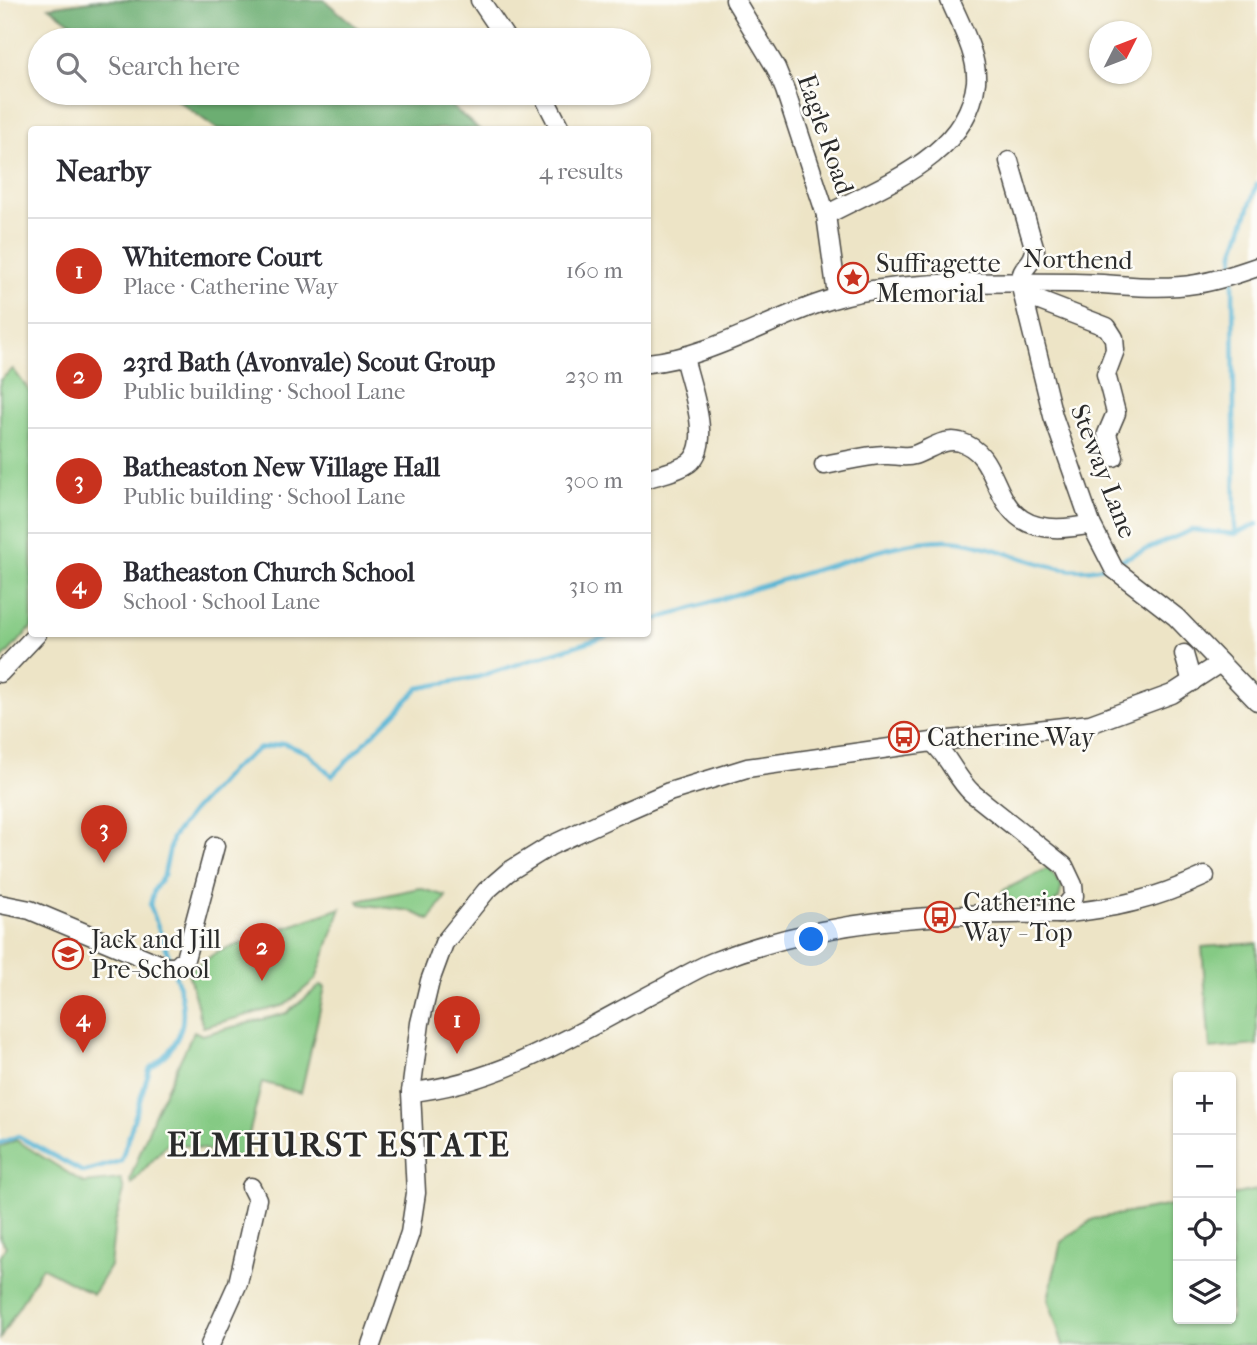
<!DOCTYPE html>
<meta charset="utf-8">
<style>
body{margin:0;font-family:"IM FELL French Canon",serif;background:#f7f7f7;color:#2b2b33}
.controls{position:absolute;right:21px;bottom:21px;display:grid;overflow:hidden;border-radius:7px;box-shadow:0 2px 5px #0004}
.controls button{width:63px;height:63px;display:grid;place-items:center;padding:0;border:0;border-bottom:2px solid #e1e1e2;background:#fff;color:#2b2b33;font:35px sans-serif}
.compass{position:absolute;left:1089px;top:21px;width:63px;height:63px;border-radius:50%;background:#fff;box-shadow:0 2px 5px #0004;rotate:48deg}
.you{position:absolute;left:812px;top:940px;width:24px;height:24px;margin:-18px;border:5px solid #fff;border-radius:50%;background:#1a73e8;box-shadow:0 0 0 10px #1a73e833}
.badge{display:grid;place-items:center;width:46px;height:46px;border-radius:50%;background:#c8321e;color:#fff;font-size:23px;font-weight:700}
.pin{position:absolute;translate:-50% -58px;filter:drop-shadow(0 2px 4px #0008)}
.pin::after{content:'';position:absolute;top:37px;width:24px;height:21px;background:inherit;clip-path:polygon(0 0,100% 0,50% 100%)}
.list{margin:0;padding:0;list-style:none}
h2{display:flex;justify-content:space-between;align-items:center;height:91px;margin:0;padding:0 28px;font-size:30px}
h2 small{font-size:23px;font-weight:400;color:#7c7c81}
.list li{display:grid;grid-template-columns:46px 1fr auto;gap:21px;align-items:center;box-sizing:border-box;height:105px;padding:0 28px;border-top:2px solid #e1e1e2}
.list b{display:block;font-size:26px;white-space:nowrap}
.list p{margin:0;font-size:23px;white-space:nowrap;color:#7c7c81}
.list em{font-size:23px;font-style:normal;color:#7c7c81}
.icon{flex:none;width:38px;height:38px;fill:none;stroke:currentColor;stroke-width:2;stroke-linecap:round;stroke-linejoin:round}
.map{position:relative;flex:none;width:1257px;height:1345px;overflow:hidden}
.search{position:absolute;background:#fff;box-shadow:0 2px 5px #0004;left:28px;top:28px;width:623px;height:77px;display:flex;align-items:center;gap:18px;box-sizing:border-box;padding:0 24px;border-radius:38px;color:#7c7c81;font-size:26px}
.panel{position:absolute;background:#fff;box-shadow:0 2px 5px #0004;left:28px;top:126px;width:623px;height:511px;border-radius:7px}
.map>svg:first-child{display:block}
.green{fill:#85ca84;stroke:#587a58;stroke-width:2}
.forest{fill:#6cae72;stroke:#4c6c4e;stroke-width:2}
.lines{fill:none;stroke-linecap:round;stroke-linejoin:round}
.stream{stroke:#55b4d4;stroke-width:4.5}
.minor-casing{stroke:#484742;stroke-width:21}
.minor{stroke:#fff;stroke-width:18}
.labels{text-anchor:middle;stroke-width:5;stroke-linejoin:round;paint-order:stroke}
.street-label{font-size:26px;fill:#2b2b2b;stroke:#fdfcf7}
.poi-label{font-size:26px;fill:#2b2b2b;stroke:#fdfcf7;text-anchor:start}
.district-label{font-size:33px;font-weight:bold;letter-spacing:2px;fill:#2b2b2b;stroke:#fdfcf7}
</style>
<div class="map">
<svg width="1257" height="1345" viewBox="0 0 1257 1345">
<rect width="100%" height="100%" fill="#fdfcf7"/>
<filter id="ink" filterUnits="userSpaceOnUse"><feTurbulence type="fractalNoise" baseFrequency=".0143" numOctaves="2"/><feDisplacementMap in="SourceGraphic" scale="14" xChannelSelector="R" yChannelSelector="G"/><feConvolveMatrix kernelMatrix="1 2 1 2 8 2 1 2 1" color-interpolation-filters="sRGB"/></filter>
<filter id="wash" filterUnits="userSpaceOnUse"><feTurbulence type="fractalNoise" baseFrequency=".00686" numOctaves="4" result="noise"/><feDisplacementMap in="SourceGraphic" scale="28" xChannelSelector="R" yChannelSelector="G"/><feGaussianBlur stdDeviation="1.57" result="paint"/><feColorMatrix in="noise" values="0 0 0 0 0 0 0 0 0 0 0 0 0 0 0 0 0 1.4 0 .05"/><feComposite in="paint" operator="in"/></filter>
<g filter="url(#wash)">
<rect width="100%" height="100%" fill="#ede4c6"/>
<!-- green -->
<g class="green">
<polygon points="13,369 31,393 32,627 0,661 0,380"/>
<polygon points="1048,868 1062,886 1059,898 1048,908 1006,904 1002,891"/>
<polygon points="419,888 446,896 430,920 410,911 360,904 358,901"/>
<polygon points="341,908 316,979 285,1005 203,1027 188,972 217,952"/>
<polygon points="1257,943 1257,1045 1210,1049 1202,947"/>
<polygon points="321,985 325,987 301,1093 262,1082 243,1159 170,1141 131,1184 130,1179 155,1113 194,1031 202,1035 287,1013"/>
<polygon points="16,1140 84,1183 121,1179 124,1191 115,1223 110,1266 93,1294 42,1267 0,1339 0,1257 6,1246 0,1239 0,1147"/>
<polygon points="1257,1190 1257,1345 1063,1345 1048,1299 1061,1242 1093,1219 1178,1204 1178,1319 1231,1319 1231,1195"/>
</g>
<!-- forest -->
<g class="forest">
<polygon points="99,0 324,0 372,40 95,40 49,7"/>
<polygon points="167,93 435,93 479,129 217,129"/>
</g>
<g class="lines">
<!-- stream -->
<g class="stream">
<polyline points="1233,270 1234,252 1257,184"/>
<polyline points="1233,279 1235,534"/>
<polyline points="1116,562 1192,530 1235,534 1257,524"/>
<path d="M648,622C709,603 770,583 832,565C868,554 908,540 946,540C998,541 1060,584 1108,565"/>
<polyline points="171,962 150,905 154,890 164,875 172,838 192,812 232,769 258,749 283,743 308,753 332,776 419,688 478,677 613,634"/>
<path d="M0,1143L18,1136L83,1172L121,1161L150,1068C188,1041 189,1012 174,971"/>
</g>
</g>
</g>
<g filter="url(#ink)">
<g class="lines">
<!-- minor casing -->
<g class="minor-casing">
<g id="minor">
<polyline points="480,0 507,40"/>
<polyline points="735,0 776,68 785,90 826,215 837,295"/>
<polyline points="542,93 561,130"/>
<path d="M1009,161L1035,250C1033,266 1021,265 1020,283L1053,416L1091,524L1114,569L1176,617L1257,701"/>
<path d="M826,215C882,185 968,156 976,82C978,55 960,24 950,0"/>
<polyline points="1020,283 1037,300 1107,327 1114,338 1115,350 1106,374 1116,413 1107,434 1114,457"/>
<path d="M648,363C727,355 794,300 873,290C938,281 1008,282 1074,283C1114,283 1155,291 1196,284C1216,281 1237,274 1257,267"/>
<path d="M824,465C844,462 867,454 888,455C897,455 905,458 914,455C929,450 944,437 960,442C1013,457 979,549 1091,524"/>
<path d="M648,478C661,474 678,471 689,463C714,444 690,384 684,357"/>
<polyline points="1184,654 1192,682"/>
<polyline points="0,673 37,634"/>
<polyline points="0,904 30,910 166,967 176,967 185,959 215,846"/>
<path d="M1059,914C1116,908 1153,900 1205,876"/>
<path d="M411,1092C502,1083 582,1030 661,989C678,980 695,969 713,962C823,919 942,912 1059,914L1074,896L1073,885L1064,866L972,793C955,777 950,757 932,742"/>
<polyline points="210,1345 238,1283 257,1199 251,1187"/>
<polyline points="371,1345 410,1233 416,1193 411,1092 420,1023 430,981 444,943 486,891 508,872 550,846 623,812 669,792 747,768 932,742 1090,724 1172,694 1220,663"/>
</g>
</g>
<!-- minor -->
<use href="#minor" class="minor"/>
</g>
</g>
<!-- icons -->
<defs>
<g id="sight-ring" transform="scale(1.575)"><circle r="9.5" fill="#fdfcf7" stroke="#c8321e" stroke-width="1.5"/><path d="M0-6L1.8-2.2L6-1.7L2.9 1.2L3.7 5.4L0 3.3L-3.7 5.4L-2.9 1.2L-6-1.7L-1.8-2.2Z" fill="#c8321e"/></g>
<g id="bus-ring" transform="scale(1.575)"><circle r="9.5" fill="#fdfcf7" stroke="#c8321e" stroke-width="1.5"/><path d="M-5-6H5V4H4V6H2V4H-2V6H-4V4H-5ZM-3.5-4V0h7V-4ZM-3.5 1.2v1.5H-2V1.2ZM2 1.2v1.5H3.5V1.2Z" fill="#c8321e"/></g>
<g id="school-ring" transform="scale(1.575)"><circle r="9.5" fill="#fdfcf7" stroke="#c8321e" stroke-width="1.5"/><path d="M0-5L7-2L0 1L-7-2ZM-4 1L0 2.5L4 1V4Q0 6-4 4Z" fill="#c8321e"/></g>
</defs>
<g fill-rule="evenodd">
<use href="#sight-ring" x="853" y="278"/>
<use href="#bus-ring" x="904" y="737"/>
<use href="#bus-ring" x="940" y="917"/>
<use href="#school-ring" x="68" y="954"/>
</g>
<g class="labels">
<!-- street labels -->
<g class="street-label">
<text transform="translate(826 134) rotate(71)" y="9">Eagle Road</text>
<text transform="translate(1078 259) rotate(1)" y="9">Northend</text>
<text transform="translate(1104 471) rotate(69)" y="9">Steway Lane</text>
</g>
<!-- poi labels -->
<g class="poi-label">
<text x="876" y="272">Suffragette<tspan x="876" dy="30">Memorial</tspan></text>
<text x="927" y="746">Catherine Way</text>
<text x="963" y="911">Catherine<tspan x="963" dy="30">Way - Top</tspan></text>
<text x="91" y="948">Jack and Jill<tspan x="91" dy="30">Pre-School</tspan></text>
</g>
<!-- district labels -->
<g class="district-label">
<text x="339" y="1156">ELMHURST ESTATE</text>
</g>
</g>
</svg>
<div class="controls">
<button>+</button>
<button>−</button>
<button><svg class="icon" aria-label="locate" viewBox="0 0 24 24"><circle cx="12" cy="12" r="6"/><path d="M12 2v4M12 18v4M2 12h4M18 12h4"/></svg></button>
<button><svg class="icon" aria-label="layers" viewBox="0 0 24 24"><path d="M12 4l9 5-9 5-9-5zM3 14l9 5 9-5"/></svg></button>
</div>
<svg class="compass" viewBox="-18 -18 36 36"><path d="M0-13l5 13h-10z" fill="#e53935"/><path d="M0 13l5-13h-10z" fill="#7c7c81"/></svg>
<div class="you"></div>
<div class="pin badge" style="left:457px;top:1054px">1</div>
<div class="pin badge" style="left:262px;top:981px">2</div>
<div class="pin badge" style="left:104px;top:863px">3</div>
<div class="pin badge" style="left:83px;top:1053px">4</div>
<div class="search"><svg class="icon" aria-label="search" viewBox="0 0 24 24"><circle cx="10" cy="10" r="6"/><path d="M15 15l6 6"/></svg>Search here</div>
<section class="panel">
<h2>Nearby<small>4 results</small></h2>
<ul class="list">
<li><span class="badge">1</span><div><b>Whitemore Court</b><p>Place · Catherine Way</p></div><em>160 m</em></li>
<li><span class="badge">2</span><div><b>23rd Bath (Avonvale) Scout Group</b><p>Public building · School Lane</p></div><em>230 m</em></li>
<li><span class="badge">3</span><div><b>Batheaston New Village Hall</b><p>Public building · School Lane</p></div><em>300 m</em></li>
<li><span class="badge">4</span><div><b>Batheaston Church School</b><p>School · School Lane</p></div><em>310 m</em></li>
</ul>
</section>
</div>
